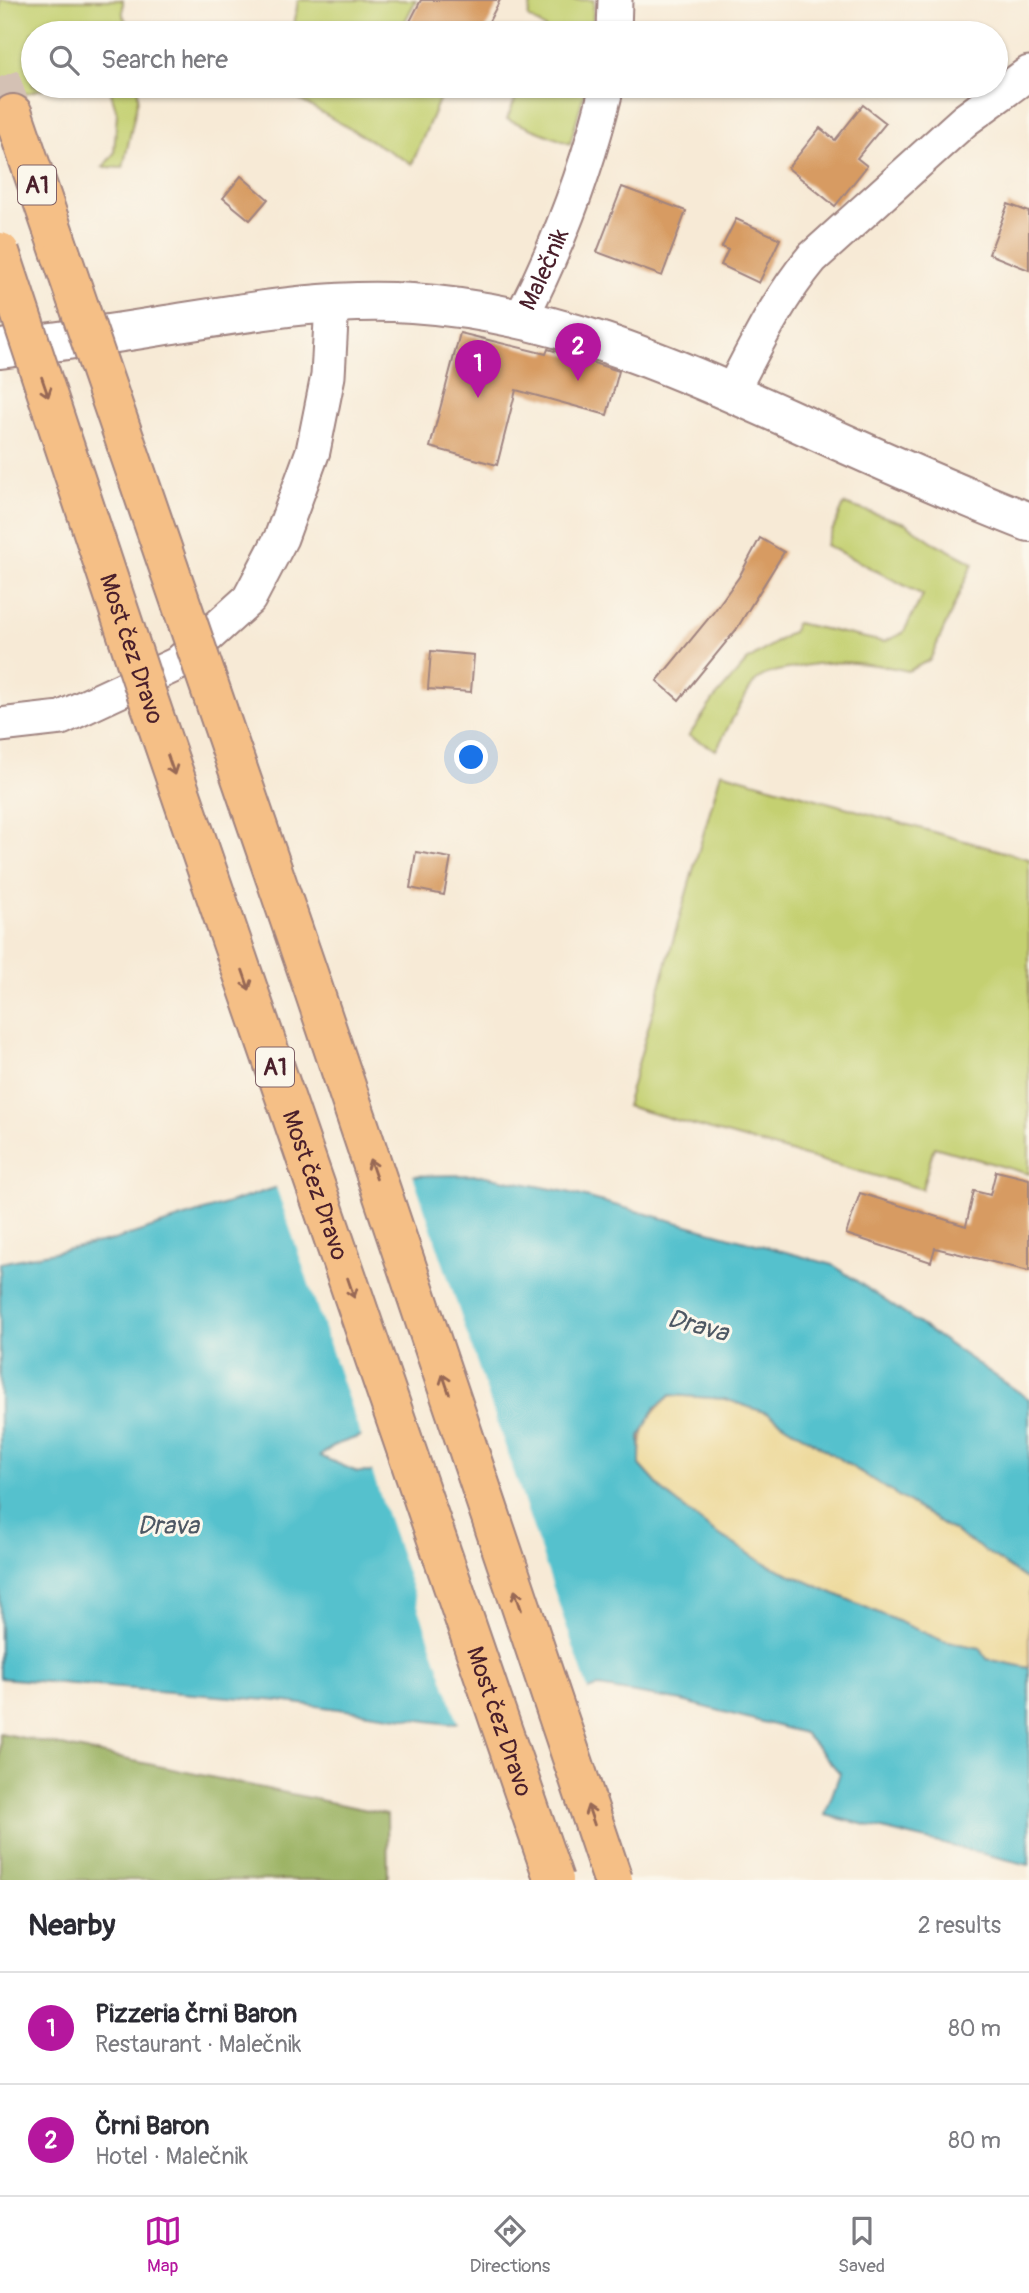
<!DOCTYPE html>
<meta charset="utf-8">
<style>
body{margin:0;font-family:Pangolin,sans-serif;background:#f7f7f7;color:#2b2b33}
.you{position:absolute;left:472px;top:758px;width:24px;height:24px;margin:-18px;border:5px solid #fff;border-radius:50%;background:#1a73e8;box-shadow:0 0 0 10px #1a73e833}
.badge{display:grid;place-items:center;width:46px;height:46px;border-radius:50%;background:#b5179e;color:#fff;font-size:23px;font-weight:700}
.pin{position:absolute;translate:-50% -58px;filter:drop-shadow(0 2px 4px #0008)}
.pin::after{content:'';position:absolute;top:37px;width:24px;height:21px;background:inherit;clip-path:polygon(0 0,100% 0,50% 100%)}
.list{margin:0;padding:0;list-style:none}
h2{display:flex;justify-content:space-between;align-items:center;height:91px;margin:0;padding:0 28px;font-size:30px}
h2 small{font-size:23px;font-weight:400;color:#7c7c81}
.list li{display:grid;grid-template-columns:46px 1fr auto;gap:21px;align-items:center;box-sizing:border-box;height:112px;padding:0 28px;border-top:2px solid #e1e1e2}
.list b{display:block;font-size:26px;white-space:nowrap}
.list p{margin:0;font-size:23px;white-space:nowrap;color:#7c7c81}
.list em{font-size:23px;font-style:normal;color:#7c7c81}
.icon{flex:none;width:38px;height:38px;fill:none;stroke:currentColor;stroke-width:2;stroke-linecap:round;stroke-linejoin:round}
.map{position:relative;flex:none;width:1029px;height:1880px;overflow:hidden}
.search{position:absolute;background:#fff;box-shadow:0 2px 5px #0004;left:21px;right:21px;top:21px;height:77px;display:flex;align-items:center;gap:18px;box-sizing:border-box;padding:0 24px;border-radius:38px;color:#7c7c81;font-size:26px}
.sheet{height:315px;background:#fff}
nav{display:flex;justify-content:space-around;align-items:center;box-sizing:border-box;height:98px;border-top:2px solid #e1e1e2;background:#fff;font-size:19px;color:#7c7c81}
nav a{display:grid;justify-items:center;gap:4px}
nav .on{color:#b5179e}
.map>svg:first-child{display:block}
.green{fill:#c4d071;stroke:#87784e;stroke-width:2}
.forest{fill:#9bb263;stroke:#726847;stroke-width:2}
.sand{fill:#eeda9e;stroke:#9c7c64;stroke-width:2}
.water{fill:#55c1cd;stroke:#50707c;stroke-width:2;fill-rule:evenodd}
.pier{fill:#f7ead6}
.building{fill:#d79b62}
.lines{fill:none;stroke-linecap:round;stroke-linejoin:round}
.motorway-tunnel{stroke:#d4c1b4;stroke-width:38;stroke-dasharray:38 19;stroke-linecap:butt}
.minor-casing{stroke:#a08480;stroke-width:37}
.tertiary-casing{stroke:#a08480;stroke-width:42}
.motorway-casing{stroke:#a08480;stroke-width:42}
.minor{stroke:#fff;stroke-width:33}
.tertiary{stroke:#fff;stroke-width:38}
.motorway{stroke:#f5bf86;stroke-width:38}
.motorway-bridge-casing{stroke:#a08480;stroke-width:42;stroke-linecap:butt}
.motorway-bridge{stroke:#f5bf86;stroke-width:38}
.oneway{stroke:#976754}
.labels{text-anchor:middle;stroke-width:6;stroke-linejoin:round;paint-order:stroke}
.shield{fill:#fbf7ec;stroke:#7f6065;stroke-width:2}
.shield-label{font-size:23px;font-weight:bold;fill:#4a1f2b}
.street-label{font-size:24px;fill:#4a1f2b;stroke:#fbf7ec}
.water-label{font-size:26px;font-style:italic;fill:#4e5864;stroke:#fbf7ec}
</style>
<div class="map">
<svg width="1029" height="1880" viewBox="0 0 1029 1880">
<rect width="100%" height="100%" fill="#fbf7ec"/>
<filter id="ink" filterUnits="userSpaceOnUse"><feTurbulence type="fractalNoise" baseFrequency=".0143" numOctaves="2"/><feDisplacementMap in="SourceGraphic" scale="14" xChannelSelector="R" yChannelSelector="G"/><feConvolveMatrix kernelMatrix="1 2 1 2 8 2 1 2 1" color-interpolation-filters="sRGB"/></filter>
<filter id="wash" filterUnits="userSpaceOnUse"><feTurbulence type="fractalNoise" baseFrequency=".00686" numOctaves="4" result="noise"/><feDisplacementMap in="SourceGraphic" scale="28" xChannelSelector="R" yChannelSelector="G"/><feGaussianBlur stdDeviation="1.57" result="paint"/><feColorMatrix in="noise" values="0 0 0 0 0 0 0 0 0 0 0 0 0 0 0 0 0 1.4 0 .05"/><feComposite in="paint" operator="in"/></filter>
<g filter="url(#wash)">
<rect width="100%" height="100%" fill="#f7ead6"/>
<!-- green -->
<g class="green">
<polygon points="0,0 123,0 123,15 132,33 33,33 33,86 51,86 0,102"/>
<polygon points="298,0 416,0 399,33 293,33"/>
<polygon points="532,0 594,0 592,33 543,33 545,28 528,17"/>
<polygon points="109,86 138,86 138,99 123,168 103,167 114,153 117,113"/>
<polygon points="285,86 441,86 441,95 412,164 284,91"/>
<polygon points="521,86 586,86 570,144 507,119"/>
<path d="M844,504L905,523L933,542L973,563L930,660L908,671C869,662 833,659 794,668C782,670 768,672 758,679C748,686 724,736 716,750L689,736L714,699L747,661L793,631L796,623L884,642L903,633L923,595L826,545Z"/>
<polygon points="721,772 1029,859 1029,1174 934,1147 922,1189 626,1106"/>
</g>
<!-- forest -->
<polygon class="forest" points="0,1733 387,1814 388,1880 0,1880"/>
<!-- sand -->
<path class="sand" d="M671,1395L725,1399L767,1413L979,1547L1029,1581V1668L987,1659L980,1648L943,1641L764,1563L710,1529L665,1493L640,1465C640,1430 644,1418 671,1395Z"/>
<!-- water -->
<path class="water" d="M481,1175L567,1192L833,1265L1029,1399V1581L979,1547L767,1413L725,1399L671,1395L655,1408L640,1436V1465L665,1493L710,1529L764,1563L943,1641L980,1648L987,1659L1029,1668V1865L825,1815L840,1773L804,1733L682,1701L599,1687L450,1724L279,1701L0,1678V1263L114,1240L309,1177ZM384,1428H463L473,1474L357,1472L320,1456L335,1445Z"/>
<!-- pier -->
<polygon class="pier" points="412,1172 589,1693 459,1725 371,1469 471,1470 462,1432 385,1432 362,1440 275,1184 309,1174"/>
<g id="blocks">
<!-- building -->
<g class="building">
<polygon points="421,0 500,0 483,33 404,33"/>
<polygon points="863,105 886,123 857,158 867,166 835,206 788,168 820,128 835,140"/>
<polygon points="241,176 268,199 250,220 223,198"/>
<polygon points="622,187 686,211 662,276 597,252"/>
<polygon points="1008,204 1029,212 1029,270 989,254"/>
<polygon points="736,219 780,239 759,283 721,265 728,250 722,247"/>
<polygon points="460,333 546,354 548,349 619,371 607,415 516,390 497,465 430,447"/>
<polygon points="760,538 784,552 736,630 679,700 657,681 713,613 739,577"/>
<polygon points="431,651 474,655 471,692 428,689"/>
<polygon points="416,852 451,858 444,895 410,888"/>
<polygon points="996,1171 1029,1179 1029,1271 935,1248 931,1262 846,1234 860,1193 966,1226 974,1191 990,1195"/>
</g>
</g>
</g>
<g filter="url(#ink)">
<use href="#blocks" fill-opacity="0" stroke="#a08480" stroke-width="2"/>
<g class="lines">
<!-- motorway-tunnel -->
<polyline class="motorway-tunnel" points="0,77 13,114"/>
<!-- minor casing -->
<g class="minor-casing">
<g id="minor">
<polyline points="614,33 615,0"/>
<path id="s1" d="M521,318C559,244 588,167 607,86"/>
<path d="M731,393C756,345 778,299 812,258L965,120L1029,73"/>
<polyline points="0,725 61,718 177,664 249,599 281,538 313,451 328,376 331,321 328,303"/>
</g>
</g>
<!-- tertiary casing -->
<g class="tertiary-casing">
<path id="tertiary" d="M0,349C53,342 107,335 160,326C244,313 327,297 412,303C548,312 664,362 786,417C867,454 947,490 1029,522"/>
</g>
<!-- motorway casing -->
<g class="motorway-casing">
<polyline id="motorway" points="13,114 62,257"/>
</g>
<!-- minor -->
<use href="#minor" class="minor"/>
<!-- tertiary -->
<use href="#tertiary" class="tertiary"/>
<!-- motorway -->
<use href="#motorway" class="motorway"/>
<!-- motorway-bridge casing -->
<g class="motorway-bridge-casing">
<g id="motorway-bridge">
<path id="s2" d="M0,252L149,701L554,1880"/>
<polyline points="62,257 307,970 613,1880"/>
</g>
</g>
<!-- motorway-bridge -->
<use href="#motorway-bridge" class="motorway-bridge"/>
</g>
<!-- one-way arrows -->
<defs><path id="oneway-shaft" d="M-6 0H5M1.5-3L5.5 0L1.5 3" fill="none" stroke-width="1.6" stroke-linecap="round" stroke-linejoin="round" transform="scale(1.75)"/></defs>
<g class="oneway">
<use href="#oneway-shaft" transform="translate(45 387) rotate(71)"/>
<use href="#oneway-shaft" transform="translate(171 765) rotate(71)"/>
<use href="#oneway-shaft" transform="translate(246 980) rotate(71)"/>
<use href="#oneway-shaft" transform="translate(373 1169) rotate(-109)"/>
<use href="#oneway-shaft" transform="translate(351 1288) rotate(71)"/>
<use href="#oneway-shaft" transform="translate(446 1384) rotate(-109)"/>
<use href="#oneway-shaft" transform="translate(518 1600) rotate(-109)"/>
<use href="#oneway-shaft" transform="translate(591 1815) rotate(-109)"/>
</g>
</g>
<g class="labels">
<!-- shield labels -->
<g class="shield">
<rect x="18" y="165.5" width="38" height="39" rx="5"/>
<rect x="256" y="1047.5" width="38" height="39" rx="5"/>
</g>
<g class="shield-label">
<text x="37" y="193">A1</text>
<text x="275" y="1075">A1</text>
</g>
<!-- street labels -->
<g class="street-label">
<text dy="8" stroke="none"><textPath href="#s1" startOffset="54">Malečnik</textPath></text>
<text dy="8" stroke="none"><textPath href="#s2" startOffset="418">Most čez Dravo</textPath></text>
<text dy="8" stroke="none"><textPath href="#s2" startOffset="985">Most čez Dravo</textPath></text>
<text dy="8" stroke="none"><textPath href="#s2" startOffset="1552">Most čez Dravo</textPath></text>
</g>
<!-- water labels -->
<g class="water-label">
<text transform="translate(698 1325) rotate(15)" y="9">Drava</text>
<text x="168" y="1534">Drava</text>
</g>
</g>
</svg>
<div class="you"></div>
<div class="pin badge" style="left:478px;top:398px">1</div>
<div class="pin badge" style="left:578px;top:381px">2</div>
<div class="search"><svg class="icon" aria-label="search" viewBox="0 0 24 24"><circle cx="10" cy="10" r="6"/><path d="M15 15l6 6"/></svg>Search here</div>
</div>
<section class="sheet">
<h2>Nearby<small>2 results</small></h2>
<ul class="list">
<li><span class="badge">1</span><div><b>Pizzeria črni Baron</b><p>Restaurant · Malečnik</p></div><em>80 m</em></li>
<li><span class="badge">2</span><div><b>Črni Baron</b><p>Hotel · Malečnik</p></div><em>80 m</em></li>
</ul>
</section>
<nav>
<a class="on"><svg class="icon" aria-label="map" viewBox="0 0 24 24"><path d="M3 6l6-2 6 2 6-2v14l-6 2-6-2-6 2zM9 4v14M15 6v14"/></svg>Map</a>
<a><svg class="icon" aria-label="directions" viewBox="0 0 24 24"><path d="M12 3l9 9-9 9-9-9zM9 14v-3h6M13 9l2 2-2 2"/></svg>Directions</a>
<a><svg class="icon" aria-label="saved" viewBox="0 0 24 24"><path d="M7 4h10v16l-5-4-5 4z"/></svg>Saved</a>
</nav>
